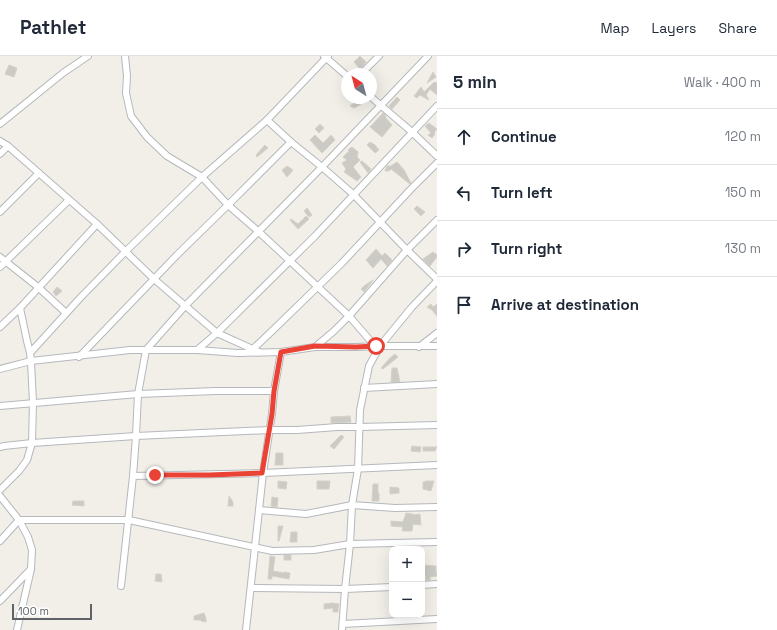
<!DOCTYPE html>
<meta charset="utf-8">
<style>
body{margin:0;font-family:"Space Grotesk",sans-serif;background:#f2f2f3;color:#1f2937}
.controls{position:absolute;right:12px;bottom:12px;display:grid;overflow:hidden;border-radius:8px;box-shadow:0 4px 16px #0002}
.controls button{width:36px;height:36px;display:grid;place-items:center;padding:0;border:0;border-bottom:1px solid #e0e1e3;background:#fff;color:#1f2937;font:20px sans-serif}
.compass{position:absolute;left:341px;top:12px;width:36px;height:36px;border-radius:50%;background:#fff;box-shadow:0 4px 16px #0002;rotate:324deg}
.scale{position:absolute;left:12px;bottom:10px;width:80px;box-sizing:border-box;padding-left:4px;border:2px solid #5f6368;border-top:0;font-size:11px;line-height:14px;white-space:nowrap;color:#5f6368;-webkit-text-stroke:3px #fff;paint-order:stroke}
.stop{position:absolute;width:12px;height:12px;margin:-9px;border:3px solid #ea4335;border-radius:50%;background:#fff}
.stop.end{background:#ea4335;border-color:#fff;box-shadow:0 1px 4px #0008}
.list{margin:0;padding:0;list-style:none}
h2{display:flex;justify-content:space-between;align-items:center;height:52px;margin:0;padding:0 16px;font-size:17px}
h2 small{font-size:13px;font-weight:400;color:#747a83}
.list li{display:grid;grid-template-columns:26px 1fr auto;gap:12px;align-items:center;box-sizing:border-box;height:56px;padding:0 16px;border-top:1px solid #e0e1e3}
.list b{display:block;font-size:15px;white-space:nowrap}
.list em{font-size:13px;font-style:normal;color:#747a83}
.icon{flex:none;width:22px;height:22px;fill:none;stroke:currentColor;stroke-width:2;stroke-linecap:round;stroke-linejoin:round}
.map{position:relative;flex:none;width:437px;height:574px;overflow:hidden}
header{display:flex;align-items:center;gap:24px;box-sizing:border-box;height:56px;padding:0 20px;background:#fff;border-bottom:1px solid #e0e1e3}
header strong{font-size:19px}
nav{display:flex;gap:22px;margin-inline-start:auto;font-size:14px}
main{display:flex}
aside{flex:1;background:#fff}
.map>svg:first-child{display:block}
.building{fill:#cccac5;stroke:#d6d1c6}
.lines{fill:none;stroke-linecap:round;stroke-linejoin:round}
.minor-casing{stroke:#b5b8bc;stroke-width:8}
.minor{stroke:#fff;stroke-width:6}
.route{stroke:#ea4335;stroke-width:5}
</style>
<header>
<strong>Pathlet</strong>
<nav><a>Map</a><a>Layers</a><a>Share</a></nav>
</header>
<main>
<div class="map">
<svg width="437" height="574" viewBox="0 0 437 574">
<rect width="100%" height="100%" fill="#f1efe8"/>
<!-- building -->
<g class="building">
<polygon points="360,0 366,6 360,13 354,6"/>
<polygon points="9,9 17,12 14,21 5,18"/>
<polygon points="433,16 436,21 427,27"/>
<polygon points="434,26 437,27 437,39 430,33 426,39 429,44 420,39 417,42 414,40 421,31 424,36"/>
<polygon points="397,41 400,44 392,53 389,50"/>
<polygon points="358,44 361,48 354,52 350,50"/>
<polygon points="383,57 386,60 385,61 392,69 382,81 370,71"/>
<polygon points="429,67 437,73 434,77 435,78 432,82 428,79 431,77 425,70"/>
<polygon points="320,68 324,72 319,77 315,73"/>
<polygon points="315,79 323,87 331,79 335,84 322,97 310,84"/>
<polygon points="370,86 375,89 379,94 375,97 367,89"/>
<polygon points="265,89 268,92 257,101 256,99"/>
<polygon points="352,91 358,96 357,101 360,104 353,111 361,121 357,125 344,116 346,113 342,107 347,104 343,101 349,95 348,94"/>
<polygon points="362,105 371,113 368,117 360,106"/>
<polygon points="397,106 405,115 405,116 411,127 410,128 391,113 389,115 385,115 387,110 391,110"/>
<polygon points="287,110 293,114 287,121 282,114"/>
<polygon points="417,150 425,156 421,160 414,153"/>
<polygon points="307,152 312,159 309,161 304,155"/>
<polygon points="306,160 309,163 298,173 290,164 291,163 298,168"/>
<polygon points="376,193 382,200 385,197 392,204 387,210 381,203 373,212 366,204"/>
<polygon points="433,196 437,199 437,201 430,210 423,203"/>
<polygon points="373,224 364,236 361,233 364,230"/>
<polygon points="57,231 62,235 56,240 53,236"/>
<polygon points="431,248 433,251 437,248 437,260 432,254 427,251"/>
<polygon points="395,298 398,301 383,313 381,312 390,302"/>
<polygon points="392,312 397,312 400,326 391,326"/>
<polygon points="350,360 351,366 331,367 331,361"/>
<polygon points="341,379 344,381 334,393 330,390"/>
<polygon points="412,390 421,391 420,396 411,395"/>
<polygon points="423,391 437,391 435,395 423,395"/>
<polygon points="276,397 283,397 283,409 275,409"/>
<polygon points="278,425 287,426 286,433 278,432"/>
<polygon points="317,425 330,425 329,433 317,433"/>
<polygon points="425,425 434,425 431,435 423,433 423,426 425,426"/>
<polygon points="373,428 378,428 378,437 379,437 379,445 372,445"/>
<polygon points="390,431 399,432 399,437 390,438"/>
<polygon points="229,440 233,446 233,450 228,450"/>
<polygon points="272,441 278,442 277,451 271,450"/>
<polygon points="73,445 84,445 84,450 72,449"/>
<polygon points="406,457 413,458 413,459 420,458 421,469 413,468 412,475 402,475 403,471 391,470 391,465 403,466"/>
<polygon points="278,470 283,470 279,485 278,485"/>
<polygon points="291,476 297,476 297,486 290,486"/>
<rect x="284" y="499" width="7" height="5"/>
<polygon points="270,500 275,501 273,515 284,517 284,516 290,517 289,523 272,520 272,523 268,523"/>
<polygon points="423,509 436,510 436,516 437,516 437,520 430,521 430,524 425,524 426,520 425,520"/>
<polygon points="156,518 161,518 162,526 155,525"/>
<polygon points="332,547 339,548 338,552 338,556 333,556 333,552 324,553 324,548"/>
<polygon points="204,557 206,563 206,566 201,565 201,564 194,564 194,560"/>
</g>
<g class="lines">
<!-- minor casing -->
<g class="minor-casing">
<g id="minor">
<polyline points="125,0 127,20 126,37 131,60 147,81 167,100 202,121 228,149 259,176 349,260 375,290"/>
<polyline points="324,0 347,20"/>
<polyline points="361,18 379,0"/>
<polyline points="371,41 412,76 437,100"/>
<polyline points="267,64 291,86 322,111 353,138 407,194 437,223"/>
<polyline points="0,68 63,17 88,0"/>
<polyline points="0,85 8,90 97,168 154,223 217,277 259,296"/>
<polyline points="0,98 8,90"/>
<polyline points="0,156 39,117"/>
<polyline points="0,201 38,231 66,257"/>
<polyline points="0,211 69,144"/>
<polyline points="0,271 20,252"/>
<polyline points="315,291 334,275 349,260 407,194 437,164"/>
<polyline points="419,291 437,277"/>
<polyline points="253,293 272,275 342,207 411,133 437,107"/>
<polyline points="197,294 217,277 315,180 437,50"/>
<polyline points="30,297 81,241 126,195 202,121 267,64 328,0"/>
<polyline points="79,301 177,199 228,149 291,86"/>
<polyline points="0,313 31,305 130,294 197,294 238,297 281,296 315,291 356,291 380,290 437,290"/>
<polyline points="364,332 437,328"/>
<polyline points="0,350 138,338 216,335 274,335"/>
<polyline points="0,391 4,390 32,387 136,380 269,374 297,374 337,371 359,371 437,369"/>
<polyline points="133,420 263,417 437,409"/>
<polyline points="0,434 19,415 27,404 32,387 33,347 31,305 30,297 27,285 20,252 97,168"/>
<polyline points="0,440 19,464 28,481 32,494 31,513 17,574"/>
<polyline points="259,454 306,458 352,449 395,452 437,451"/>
<polyline points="0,485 19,464 129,464 272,495 314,494 350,488 437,486"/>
<polyline points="422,529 437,528"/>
<polyline points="121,530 133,420 136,380 138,338 146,294 185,250 322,111 428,0"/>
<polyline points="251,532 345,533 392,531"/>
<polyline points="0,545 31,513"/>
<polyline points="343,568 437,563"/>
<polyline points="246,574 263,417 272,358 274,335 281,296"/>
<polyline points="342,574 345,533 350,488 352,449 358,413 360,354 369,310 380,290 412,251 437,225"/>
</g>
</g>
<!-- minor -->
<use href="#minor" class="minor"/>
</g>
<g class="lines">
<!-- route -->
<polyline class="route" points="155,419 209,419 262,417 272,358 274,335 281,296 315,290 356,291 376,290"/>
</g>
</svg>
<div class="controls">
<button>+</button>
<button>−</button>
</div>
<svg class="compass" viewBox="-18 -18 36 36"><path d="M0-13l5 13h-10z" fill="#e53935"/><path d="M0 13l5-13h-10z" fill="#747a83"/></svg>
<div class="scale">100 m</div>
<div class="stop" style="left:376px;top:290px"></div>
<div class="stop end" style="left:155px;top:419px"></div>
</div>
<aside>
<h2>5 min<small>Walk · 400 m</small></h2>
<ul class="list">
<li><svg class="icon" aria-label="ahead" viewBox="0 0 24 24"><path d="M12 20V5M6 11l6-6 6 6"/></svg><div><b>Continue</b></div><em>120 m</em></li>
<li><svg class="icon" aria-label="left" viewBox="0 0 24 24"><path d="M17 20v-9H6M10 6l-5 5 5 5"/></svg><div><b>Turn left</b></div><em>150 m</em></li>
<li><svg class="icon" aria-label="right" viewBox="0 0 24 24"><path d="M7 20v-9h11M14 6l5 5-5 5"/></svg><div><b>Turn right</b></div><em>130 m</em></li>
<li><svg class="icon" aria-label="arrive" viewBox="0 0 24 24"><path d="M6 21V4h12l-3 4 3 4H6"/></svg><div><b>Arrive at destination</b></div></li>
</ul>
</aside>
</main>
